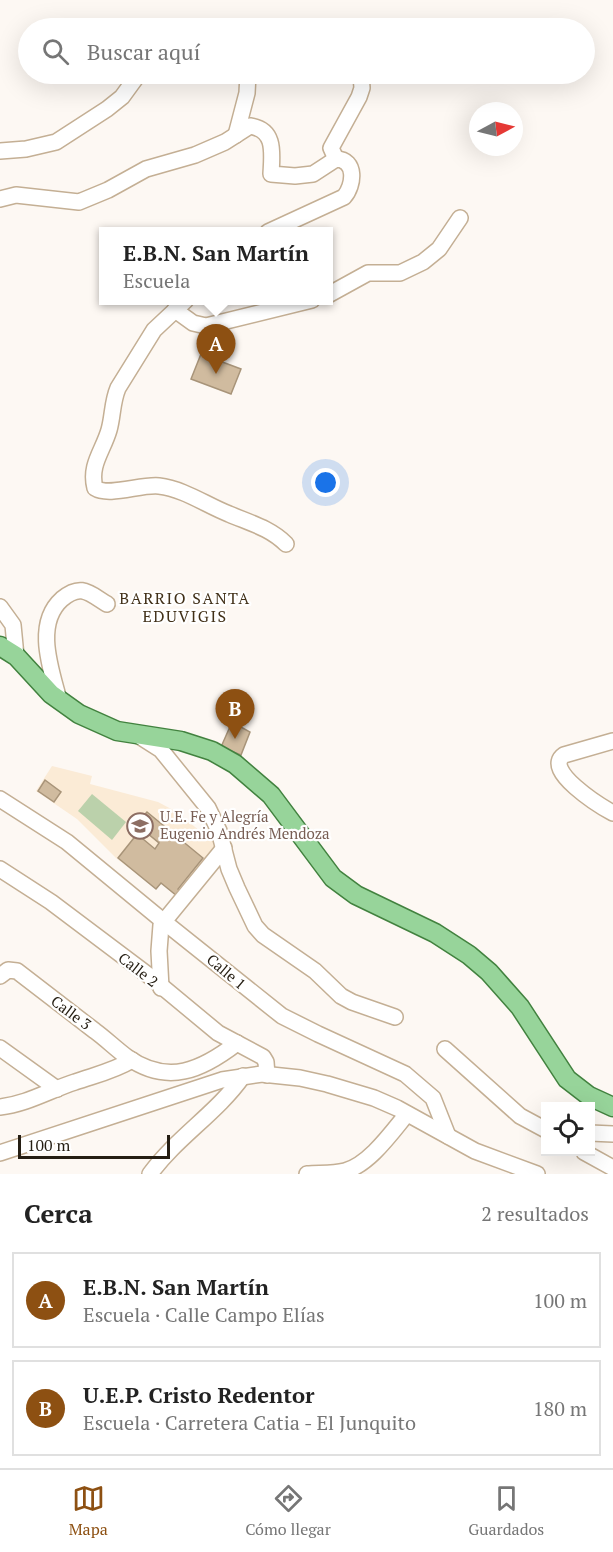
<!DOCTYPE html>
<html lang="es">
<meta charset="utf-8">
<style>
body{margin:0;font-family:"PT Serif",serif;background:#f6f6f6;color:#222}
.controls{position:absolute;right:18px;bottom:18px;display:grid;overflow:hidden;border-radius:0px;box-shadow:0 6px 24px #0002}
.controls button{width:54px;height:54px;display:grid;place-items:center;padding:0;border:0;border-bottom:2px solid #e0e0e0;background:#fff;color:#222;font:30px sans-serif}
.compass{position:absolute;left:469px;top:102px;width:54px;height:54px;border-radius:50%;background:#fff;box-shadow:0 6px 24px #0002;rotate:83deg}
.scale{position:absolute;left:18px;bottom:15px;width:152px;box-sizing:border-box;padding-left:6px;border:3px solid #251e13;border-top:0;font-size:16px;line-height:21px;white-space:nowrap;color:#251e13;-webkit-text-stroke:4px #fff;paint-order:stroke}
.you{position:absolute;left:326px;top:483px;width:21px;height:21px;margin:-15px;border:4px solid #fff;border-radius:50%;background:#1a73e8;box-shadow:0 0 0 9px #1a73e833}
.badge{display:grid;place-items:center;width:39px;height:39px;border-radius:50%;background:#8d5012;color:#fff;font-size:20px;font-weight:700}
.pin{position:absolute;translate:-50% -50px;filter:drop-shadow(0 2px 3px #0008)}
.pin::after{content:'';position:absolute;top:32px;width:21px;height:18px;background:inherit;clip-path:polygon(0 0,100% 0,50% 100%)}
.popup{position:absolute;left:99px;top:227px;width:234px;height:78px;box-sizing:border-box;display:grid;place-content:center;border-radius:0px;background:#fff;filter:drop-shadow(0 2px 4px #0005);font-size:20px;white-space:nowrap;color:#767676}
.popup b{font-size:22px;color:#222}
.popup::after{content:'';position:absolute;left:50%;top:100%;margin-left:-12px;border:12px solid transparent;border-top-color:#fff}
.list{margin:0;padding:0;list-style:none}
h2{display:flex;justify-content:space-between;align-items:center;height:78px;margin:0;padding:0 24px;font-size:26px}
h2 small{font-size:20px;font-weight:400;color:#767676}
.list li{display:grid;grid-template-columns:39px 1fr auto;gap:18px;align-items:center;box-sizing:border-box;height:96px;margin:0 12px 12px;padding:0 12px;border:2px solid #e0e0e0;border-radius:0px}
.list b{display:block;font-size:22px;white-space:nowrap}
.list p{margin:0;font-size:20px;white-space:nowrap;color:#767676}
.list em{font-size:20px;font-style:normal;color:#767676}
.icon{flex:none;width:33px;height:33px;fill:none;stroke:currentColor;stroke-width:2;stroke-linecap:round;stroke-linejoin:round}
.map{position:relative;flex:none;width:613px;height:1174px;overflow:hidden}
.search{position:absolute;background:#fff;box-shadow:0 6px 24px #0002;left:18px;right:18px;top:18px;height:66px;display:flex;align-items:center;gap:15px;box-sizing:border-box;padding:0 21px;border-radius:33px;color:#767676;font-size:22px}
.sheet{height:294px;background:#fff}
nav{display:flex;justify-content:space-around;align-items:center;box-sizing:border-box;height:84px;border-top:2px solid #e0e0e0;background:#fff;font-size:16px;color:#767676}
nav a{display:grid;justify-items:center;gap:3px}
nav .on{color:#8d5012}
.map>svg:first-child{display:block}
.built{fill:#fbebd6}
.green{fill:#bbd1ab}
.building{fill:#d0bb9f;stroke:#a89479;stroke-width:1.5}
.lines{fill:none;stroke-linecap:round;stroke-linejoin:round}
.minor-casing{stroke:#c4af94;stroke-width:18}
.major-casing{stroke:#42823f;stroke-width:21}
.minor{stroke:#fff;stroke-width:15}
.major{stroke:#97d49a;stroke-width:18}
.labels{text-anchor:middle;stroke-width:4.5;stroke-linejoin:round;paint-order:stroke}
.education-label{font-size:15px;fill:#785e54;stroke:#fff;text-anchor:start}
.street-label{font-size:15px;fill:#251e13;stroke:#fff}
.neighbourhood-label{font-size:16px;letter-spacing:1.5px;fill:#413018;stroke:#fff}
</style>
<div class="map">
<svg width="613" height="1174" viewBox="0 0 613 1174">
<rect width="100%" height="100%" fill="#fdf8f3"/>
<!-- built -->
<polygon class="built" points="52,766 92,776 90,784 158,802 175,811 220,847 177,897 161,883 156,889 116,858 77,819 36,791"/>
<!-- green -->
<polygon class="green" points="92,794 126,822 112,840 78,811"/>
<!-- building -->
<g class="building">
<polygon points="201,354 241,369 231,394 191,379"/>
<polygon points="232,722 250,732 241,755 221,747"/>
<polygon points="45,780 61,792 54,802 38,791"/>
<polygon points="147,812 203,858 178,889 181,891 177,896 161,883 156,889 118,858 137,834 155,849 159,843 136,824"/>
</g>
<g class="lines">
<!-- minor casing -->
<g class="minor-casing">
<g id="minor">
<polyline points="236,135 247,93 248,74"/>
<polyline points="0,151 26,149 56,142 107,109 122,97 138,75"/>
<polyline points="336,159 331,148 359,97 362,88 361,74"/>
<path d="M0,199L16,195L79,202L108,190L146,169L195,155L225,142L250,126C276,130 272,153 271,174L295,176L313,174L336,159C357,159 354,186 344,197L268,232"/>
<polyline points="328,295 368,273 400,273 423,262 439,249 460,218"/>
<path d="M186,300L154,330L118,388C112,402 113,416 109,430C103,451 89,465 95,488C109,497 141,484 159,486C184,489 206,505 229,514C250,523 270,528 286,544"/>
<polyline points="175,310 193,323 206,326 312,300"/>
<polyline points="0,607 13,625 16,656"/>
<path d="M59,700C51,669 34,624 62,599C81,583 89,593 107,604"/>
<polyline points="139,736 161,750 208,808 219,831 229,869 237,888 255,926 263,935 315,971 341,996 352,1002 395,1017"/>
<path d="M613,741L564,755C542,770 600,806 613,813"/>
<polyline points="0,799 67,842 163,921 282,1016 318,1034 405,1074 433,1098 448,1136"/>
<polyline points="0,869 51,902 148,975 218,1033 263,1057 266,1062 267,1075"/>
<path d="M0,976L8,970L17,971C43,991 69,1011 95,1031C106,1039 116,1049 127,1057C168,1086 202,1070 237,1043"/>
<polyline points="161,988 159,951 161,925 224,848"/>
<polyline points="0,1048 57,1089"/>
<polyline points="445,1049 520,1116 546,1130"/>
<path d="M0,1107C27,1104 50,1090 75,1082C95,1075 114,1071 132,1060"/>
<polyline points="590,1133 613,1134"/>
<polyline points="584,1152 613,1168"/>
<polyline points="0,1153 222,1080 262,1074 300,1078 327,1084 374,1098 397,1108 475,1151 537,1174"/>
<path d="M150,1174C177,1137 217,1113 243,1076"/>
<path d="M307,1174C319,1173 333,1174 345,1171C369,1165 392,1132 407,1114"/>
</g>
</g>
<!-- major casing -->
<g class="major-casing">
<polyline id="major" points="0,646 16,656 51,694 79,714 117,731 181,741 212,751 235,764 271,795 333,878 356,895 435,933 469,955 489,972 520,1007 567,1079 589,1096 613,1107"/>
</g>
<!-- minor -->
<use href="#minor" class="minor"/>
<!-- major -->
<use href="#major" class="major"/>
</g>
<!-- icons -->
<defs>
<g id="school-ring" transform="scale(1.35)"><circle r="9.5" fill="#fff" stroke="#8d6e63" stroke-width="1.5"/><path d="M0-5L7-2L0 1L-7-2ZM-4 1L0 2.5L4 1V4Q0 6-4 4Z" fill="#8d6e63"/></g>
</defs>
<g fill-rule="evenodd">
<use href="#school-ring" x="140" y="826"/>
</g>
<g class="labels">
<!-- education labels -->
<g class="education-label">
<text x="160" y="822">U.E. Fe y Alegría<tspan x="160" dy="17">Eugenio Andrés Mendoza</tspan></text>
</g>
<!-- street labels -->
<g class="street-label">
<text transform="translate(138 970) rotate(38)" y="5">Calle 2</text>
<text transform="translate(226 972) rotate(40)" y="5">Calle 1</text>
<text transform="translate(71 1013) rotate(37)" y="5">Calle 3</text>
</g>
<!-- neighbourhood labels -->
<g class="neighbourhood-label">
<text x="185" y="604">BARRIO SANTA<tspan x="185" dy="18">EDUVIGIS</tspan></text>
</g>
</g>
</svg>
<div class="controls">
<button><svg class="icon" aria-label="locate" viewBox="0 0 24 24"><circle cx="12" cy="12" r="6"/><path d="M12 2v4M12 18v4M2 12h4M18 12h4"/></svg></button>
</div>
<svg class="compass" viewBox="-18 -18 36 36"><path d="M0-13l5 13h-10z" fill="#e53935"/><path d="M0 13l5-13h-10z" fill="#767676"/></svg>
<div class="scale">100 m</div>
<div class="you"></div>
<div class="pin badge" style="left:216px;top:374px">A</div>
<div class="popup"><b>E.B.N. San Martín</b>Escuela</div>
<div class="pin badge" style="left:235px;top:739px">B</div>
<div class="search"><svg class="icon" aria-label="search" viewBox="0 0 24 24"><circle cx="10" cy="10" r="6"/><path d="M15 15l6 6"/></svg>Buscar aquí</div>
</div>
<section class="sheet">
<h2>Cerca<small>2 resultados</small></h2>
<ul class="list">
<li><span class="badge">A</span><div><b>E.B.N. San Martín</b><p>Escuela · Calle Campo Elías</p></div><em>100 m</em></li>
<li><span class="badge">B</span><div><b>U.E.P. Cristo Redentor</b><p>Escuela · Carretera Catia - El Junquito</p></div><em>180 m</em></li>
</ul>
</section>
<nav>
<a class="on"><svg class="icon" aria-label="map" viewBox="0 0 24 24"><path d="M3 6l6-2 6 2 6-2v14l-6 2-6-2-6 2zM9 4v14M15 6v14"/></svg>Mapa</a>
<a><svg class="icon" aria-label="directions" viewBox="0 0 24 24"><path d="M12 3l9 9-9 9-9-9zM9 14v-3h6M13 9l2 2-2 2"/></svg>Cómo llegar</a>
<a><svg class="icon" aria-label="saved" viewBox="0 0 24 24"><path d="M7 4h10v16l-5-4-5 4z"/></svg>Guardados</a>
</nav>
